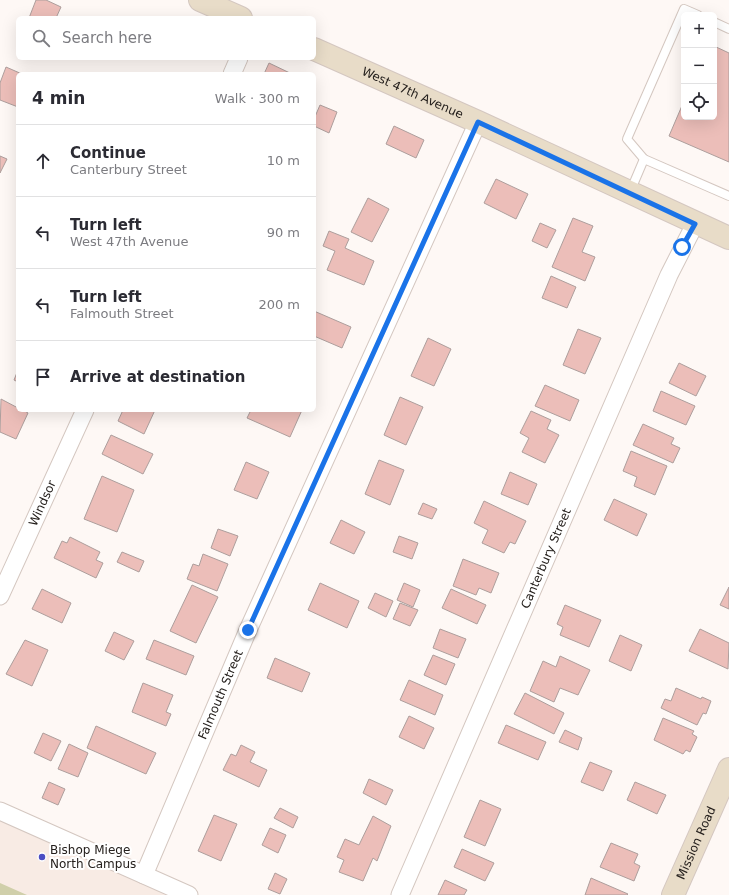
<!DOCTYPE html>
<meta charset="utf-8">
<style>
body{margin:0;font-family:"DejaVu Sans",sans-serif;background:#f2f2f3;color:#2b2b33}
.controls{position:absolute;right:12px;top:12px;display:grid;overflow:hidden;border-radius:6px;box-shadow:0 4px 16px #0002}
.controls button{width:36px;height:36px;display:grid;place-items:center;padding:0;border:0;border-bottom:1px solid #e1e1e2;background:#fff;color:#2b2b33;font:20px sans-serif}
.stop{position:absolute;width:12px;height:12px;margin:-9px;border:3px solid #1a73e8;border-radius:50%;background:#fff}
.stop.end{background:#1a73e8;border-color:#fff;box-shadow:0 1px 4px #0008}
.list{margin:0;padding:0;list-style:none}
h2{display:flex;justify-content:space-between;align-items:center;height:52px;margin:0;padding:0 16px;font-size:17px}
h2 small{font-size:13px;font-weight:400;color:#7c7c81}
.list li{display:grid;grid-template-columns:26px 1fr auto;gap:12px;align-items:center;box-sizing:border-box;height:72px;padding:0 16px;border-top:1px solid #e1e1e2}
.list b{display:block;font-size:15px;white-space:nowrap}
.list p{margin:0;font-size:13px;white-space:nowrap;color:#7c7c81}
.list em{font-size:13px;font-style:normal;color:#7c7c81}
.icon{flex:none;width:22px;height:22px;fill:none;stroke:currentColor;stroke-width:2;stroke-linecap:round;stroke-linejoin:round}
.map{position:relative;flex:none;width:729px;height:895px;overflow:hidden}
.search{position:absolute;background:#fff;box-shadow:0 4px 16px #0002;left:16px;top:16px;width:300px;height:44px;display:flex;align-items:center;gap:10px;box-sizing:border-box;padding:0 14px;border-radius:6px;color:#7c7c81;font-size:15px}
.panel{position:absolute;background:#fff;box-shadow:0 4px 16px #0002;left:16px;top:72px;width:300px;height:340px;border-radius:6px}
.map>svg:first-child{display:block}
.built{fill:#f8ebe4}
.green{fill:#d0cfaa}
.building{fill:#ecbeb9;stroke:#ad9e9c}
.lines{fill:none;stroke-linecap:round;stroke-linejoin:round}
.lane-casing{stroke:#d4c7c0;stroke-width:10}
.street-casing{stroke:#d4c7c0;stroke-width:19}
.secondary-casing{stroke:#d4c7c0;stroke-width:24}
.lane{stroke:#fff;stroke-width:8}
.street{stroke:#fff;stroke-width:17}
.secondary{stroke:#e8dcc8;stroke-width:22}
.route{stroke:#1a73e8;stroke-width:5}
.poi-dot{fill:#4b4dc3;stroke:#fff;stroke-width:1.5}
.labels{text-anchor:middle;stroke-width:4;stroke-linejoin:round;paint-order:stroke}
.street-label{font-size:12px;fill:#25201d;stroke:#fff}
.poi-label{font-size:12px;fill:#25201d;stroke:#fff;text-anchor:start}
</style>
<div class="map">
<svg width="729" height="895" viewBox="0 0 729 895">
<rect width="100%" height="100%" fill="#fef8f5"/>
<!-- built -->
<polygon class="built" points="0,820 167,895 0,895"/>
<!-- green -->
<polygon class="green" points="0,883 27,895 0,895"/>
<!-- building -->
<g class="building">
<polygon points="36,0 46,0 61,7 56,18 29,18"/>
<polygon points="714,46 729,53 729,162 669,136 684,101 684,117 714,117"/>
<polygon points="269,63 292,74 264,74"/>
<polygon points="6,67 22,74 18,74 18,107 0,100 0,83"/>
<polygon points="320,105 337,112 329,133 314,126 314,119"/>
<polygon points="394,126 424,140 416,158 386,144"/>
<polygon points="0,156 7,159 0,173"/>
<polygon points="496,179 528,194 516,219 484,203"/>
<polygon points="368,198 389,209 372,242 351,232"/>
<polygon points="573,218 593,226 582,252 595,257 585,281 552,267"/>
<polygon points="540,223 556,230 547,248 532,241"/>
<polygon points="329,231 349,239 345,248 374,261 364,285 327,270 335,251 323,246"/>
<polygon points="551,276 576,287 567,308 542,298"/>
<polygon points="314,311 351,327 342,348 314,336"/>
<polygon points="578,329 601,338 585,374 563,365"/>
<polygon points="428,338 451,349 434,386 411,376"/>
<polygon points="679,363 706,376 696,396 669,383"/>
<polygon points="18,370 18,382 14,380"/>
<polygon points="545,385 579,400 570,421 535,406"/>
<polygon points="661,391 695,406 686,425 653,411"/>
<polygon points="400,397 423,407 406,445 384,435"/>
<polygon points="1,399 18,408 18,410 23,410 28,413 16,439 0,432"/>
<polygon points="123,410 155,410 144,434 118,421"/>
<polygon points="251,410 302,410 290,437 247,418"/>
<polygon points="531,411 551,420 547,429 559,435 545,463 522,452 529,438 520,433"/>
<polygon points="643,424 674,438 671,444 680,448 673,463 633,445"/>
<polygon points="111,435 153,454 143,474 102,454"/>
<polygon points="631,451 667,466 655,495 634,486 637,477 623,471"/>
<polygon points="379,460 404,470 390,505 365,494"/>
<polygon points="246,462 269,472 257,499 234,490"/>
<polygon points="510,472 537,484 528,505 501,494"/>
<polygon points="102,476 134,490 117,532 84,519"/>
<polygon points="614,499 647,514 637,536 604,520"/>
<polygon points="484,501 526,521 515,544 510,542 504,553 482,543 488,530 474,523"/>
<polygon points="423,503 437,509 432,519 418,514"/>
<polygon points="341,520 365,532 354,554 330,543"/>
<polygon points="218,529 238,536 230,556 211,548"/>
<polygon points="399,536 418,543 412,559 393,552"/>
<polygon points="70,537 100,552 96,560 103,563 96,578 54,558 62,541 67,543"/>
<polygon points="122,552 144,561 139,572 117,562"/>
<polygon points="203,554 228,564 217,591 187,579 193,564 199,566"/>
<polygon points="463,559 499,573 491,593 479,588 476,595 453,586"/>
<polygon points="320,583 359,601 347,628 308,610"/>
<polygon points="404,583 420,590 413,607 397,600"/>
<polygon points="192,585 218,597 196,643 170,631"/>
<polygon points="729,587 729,609 720,605"/>
<polygon points="42,589 71,603 62,623 32,609"/>
<polygon points="451,589 486,605 477,624 442,608"/>
<polygon points="375,593 393,601 386,617 368,608"/>
<polygon points="400,603 418,610 410,626 393,619"/>
<polygon points="565,605 601,620 589,647 560,635 563,627 557,624"/>
<polygon points="440,629 466,639 458,658 433,648"/>
<polygon points="700,629 729,643 728,669 689,651"/>
<polygon points="114,632 134,641 124,660 105,651"/>
<polygon points="620,635 642,645 631,671 609,661"/>
<polygon points="25,640 48,650 32,686 6,674"/>
<polygon points="154,640 194,656 186,675 146,659"/>
<polygon points="433,655 455,664 446,685 424,675"/>
<polygon points="560,656 590,670 578,695 560,688 554,702 530,691 543,661 556,667"/>
<polygon points="275,658 310,673 302,692 267,678"/>
<polygon points="409,680 443,695 435,715 400,700"/>
<polygon points="143,683 173,695 166,712 171,714 166,726 132,712"/>
<polygon points="676,688 701,699 702,697 711,701 706,714 703,713 697,725 661,708 665,699 671,701"/>
<polygon points="525,693 564,713 554,734 514,714"/>
<polygon points="409,716 434,728 424,749 399,737"/>
<polygon points="663,718 694,731 692,734 697,737 690,752 686,750 683,754 654,740"/>
<polygon points="506,725 546,742 538,760 498,743"/>
<polygon points="96,726 156,753 146,774 87,748"/>
<polygon points="565,730 582,738 578,750 559,742"/>
<polygon points="43,733 61,741 51,761 34,753"/>
<polygon points="69,744 88,753 78,777 58,769"/>
<polygon points="241,745 255,752 250,762 267,770 259,787 223,770 231,754 236,756"/>
<polygon points="590,762 612,771 603,791 581,782"/>
<polygon points="369,779 393,790 386,805 363,793"/>
<polygon points="49,782 65,789 58,805 42,798"/>
<polygon points="635,782 666,795 657,814 627,800"/>
<polygon points="480,800 501,809 485,846 464,837"/>
<polygon points="280,808 298,817 293,828 274,818"/>
<polygon points="214,815 237,824 221,861 198,851"/>
<polygon points="373,816 391,826 377,861 373,858 363,881 339,872 344,860 337,857 345,839 359,845"/>
<polygon points="270,828 286,835 278,853 262,845"/>
<polygon points="611,843 638,854 634,863 640,866 634,881 600,867"/>
<polygon points="462,849 494,863 485,881 454,867"/>
<polygon points="275,873 287,879 280,894 268,889"/>
<polygon points="591,878 628,894 627,895 585,895"/>
<polygon points="445,880 467,890 464,895 438,895"/>
</g>
<g class="lines">
<!-- lane casing -->
<g class="lane-casing">
<g id="lane">
<polyline points="714,22 729,29"/>
<polyline points="644,159 729,196"/>
<polyline points="630,192 644,159 627,139 684,9 698,15"/>
</g>
</g>
<!-- street casing -->
<g class="street-casing">
<g id="street">
<polyline points="232,74 239,58"/>
<path id="s1" d="M0,596L85,410"/>
<polyline points="0,811 189,895"/>
<path id="s2" d="M144,875L248,630L478,122"/>
<path id="s3" d="M400,895L669,275L695,224"/>
</g>
</g>
<!-- secondary casing -->
<g class="secondary-casing">
<g id="secondary">
<polyline points="200,0 241,18"/>
<path id="s4" d="M314,49L478,122L729,238"/>
<path id="s5" d="M673,895L729,769"/>
</g>
</g>
<!-- lane -->
<use href="#lane" class="lane"/>
<!-- street -->
<use href="#street" class="street"/>
<!-- secondary -->
<use href="#secondary" class="secondary"/>
</g>
<g class="lines">
<!-- route -->
<polyline class="route" points="248,630 478,122 695,224 682,247"/>
</g>
<!-- markers -->
<circle class="poi-dot" cx="42" cy="857" r="4"/>
<g class="labels">
<!-- street labels -->
<g class="street-label">
<text dy="4" stroke="none"><textPath href="#s4" startOffset="108">West 47th Avenue</textPath></text>
<text dy="4" stroke="none"><textPath href="#s1" startOffset="102">Windsor</textPath></text>
<text dy="4" stroke="none"><textPath href="#s3" startOffset="367">Canterbury Street</textPath></text>
<text dy="4" stroke="none"><textPath href="#s2" startOffset="196">Falmouth Street</textPath></text>
<text dy="4" stroke="none"><textPath href="#s5" startOffset="57">Mission Road</textPath></text>
</g>
<!-- poi labels -->
<g class="poi-label">
<text x="50" y="854">Bishop Miege<tspan x="50" dy="14">North Campus</tspan></text>
</g>
</g>
</svg>
<div class="controls">
<button>+</button>
<button>−</button>
<button><svg class="icon" aria-label="locate" viewBox="0 0 24 24"><circle cx="12" cy="12" r="6"/><path d="M12 2v4M12 18v4M2 12h4M18 12h4"/></svg></button>
</div>
<div class="stop" style="left:682px;top:247px"></div>
<div class="stop end" style="left:248px;top:630px"></div>
<div class="search"><svg class="icon" aria-label="search" viewBox="0 0 24 24"><circle cx="10" cy="10" r="6"/><path d="M15 15l6 6"/></svg>Search here</div>
<section class="panel">
<h2>4 min<small>Walk · 300 m</small></h2>
<ul class="list">
<li><svg class="icon" aria-label="ahead" viewBox="0 0 24 24"><path d="M12 20V5M6 11l6-6 6 6"/></svg><div><b>Continue</b><p>Canterbury Street</p></div><em>10 m</em></li>
<li><svg class="icon" aria-label="left" viewBox="0 0 24 24"><path d="M17 20v-9H6M10 6l-5 5 5 5"/></svg><div><b>Turn left</b><p>West 47th Avenue</p></div><em>90 m</em></li>
<li><svg class="icon" aria-label="left" viewBox="0 0 24 24"><path d="M17 20v-9H6M10 6l-5 5 5 5"/></svg><div><b>Turn left</b><p>Falmouth Street</p></div><em>200 m</em></li>
<li><svg class="icon" aria-label="arrive" viewBox="0 0 24 24"><path d="M6 21V4h12l-3 4 3 4H6"/></svg><div><b>Arrive at destination</b></div></li>
</ul>
</section>
</div>
